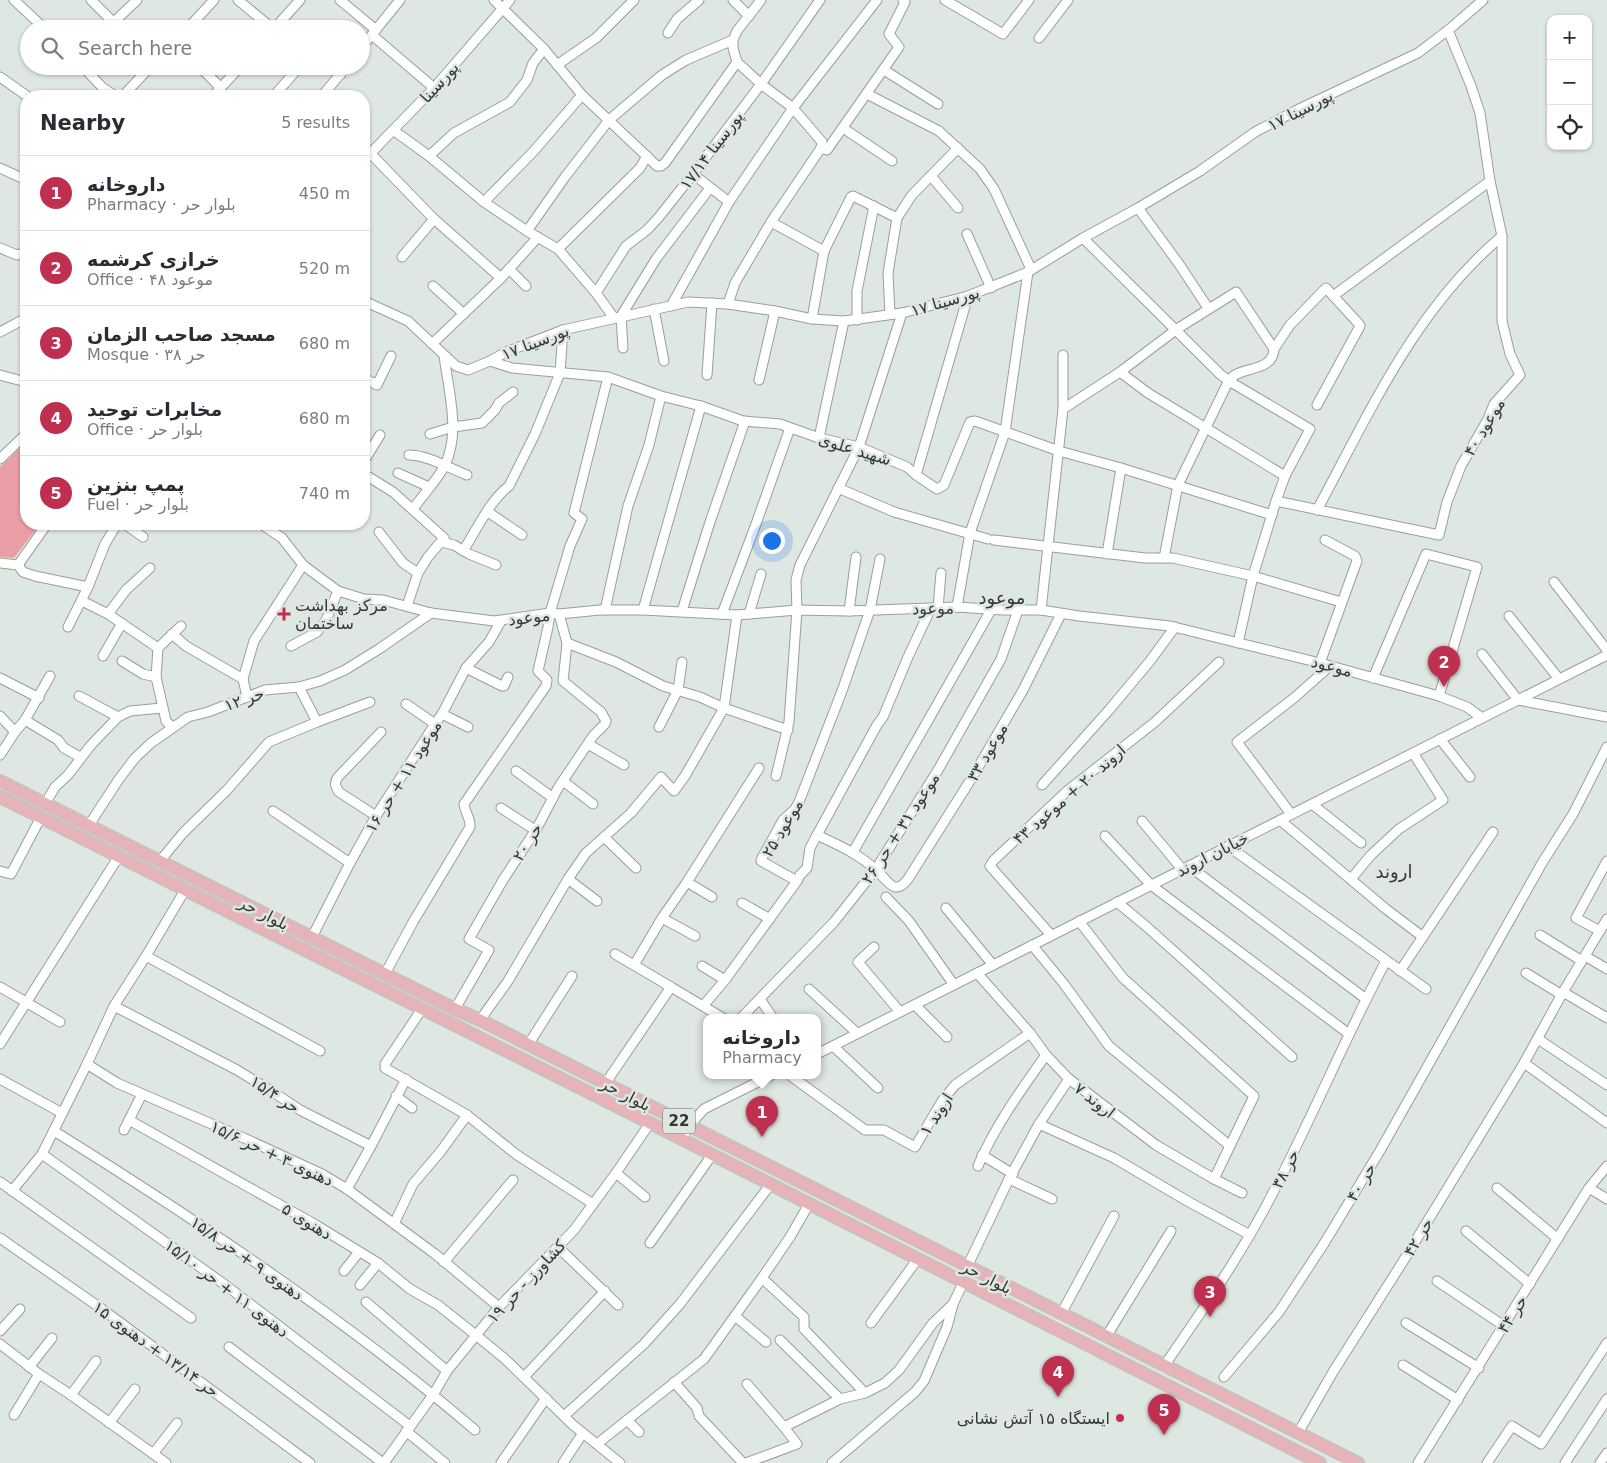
<!DOCTYPE html>
<meta charset="utf-8">
<style>
body{margin:0;font-family:"DejaVu Sans","Noto Sans Arabic",sans-serif;background:#f7f7f7;color:#2b2b33}
.controls{position:absolute;right:15px;top:15px;display:grid;overflow:hidden;border-radius:10px;box-shadow:0 1px 4px #0004}
.controls button{width:45px;height:45px;display:grid;place-items:center;padding:0;border:0;border-bottom:1px solid #e1e1e2;background:#fff;color:#2b2b33;font:25px sans-serif}
.you{position:absolute;left:771px;top:540px;width:18px;height:18px;margin:-12px;border:4px solid #fff;border-radius:50%;background:#1a73e8;box-shadow:0 0 0 8px #1a73e833}
.badge{display:grid;place-items:center;width:32px;height:32px;border-radius:50%;background:#bf2f4f;color:#fff;font-size:16px;font-weight:700}
.pin{position:absolute;translate:-50% -41px;filter:drop-shadow(0 1px 2px #0008)}
.pin::after{content:'';position:absolute;top:26px;width:18px;height:15px;background:inherit;clip-path:polygon(0 0,100% 0,50% 100%)}
.popup{position:absolute;left:703px;top:1014px;width:118px;height:65px;box-sizing:border-box;display:grid;place-content:center;border-radius:10px;background:#fff;filter:drop-shadow(0 1px 4px #0005);font-size:16px;white-space:nowrap;color:#7c7c81}
.popup b{font-size:19px;color:#2b2b33}
.popup::after{content:'';position:absolute;left:50%;top:100%;margin-left:-10px;border:10px solid transparent;border-top-color:#fff}
.list{margin:0;padding:0;list-style:none}
h2{display:flex;justify-content:space-between;align-items:center;height:65px;margin:0;padding:0 20px;font-size:21px}
h2 small{font-size:16px;font-weight:400;color:#7c7c81}
.list li{display:grid;grid-template-columns:32px 1fr auto;gap:15px;align-items:center;box-sizing:border-box;height:75px;padding:0 20px;border-top:1px solid #e1e1e2}
.list b{display:block;font-size:19px;white-space:nowrap}
.list p{margin:0;font-size:16px;white-space:nowrap;color:#7c7c81}
.list em{font-size:16px;font-style:normal;color:#7c7c81}
.icon{flex:none;width:28px;height:28px;fill:none;stroke:currentColor;stroke-width:2;stroke-linecap:round;stroke-linejoin:round}
.map{position:relative;flex:none;width:1607px;height:1463px;overflow:hidden}
.search{position:absolute;background:#fff;box-shadow:0 1px 4px #0004;left:20px;top:20px;width:350px;height:55px;display:flex;align-items:center;gap:12px;box-sizing:border-box;padding:0 18px;border-radius:28px;color:#7c7c81;font-size:19px}
.panel{position:absolute;background:#fff;box-shadow:0 1px 4px #0004;left:20px;top:90px;width:350px;height:440px;border-radius:20px}
.map>svg:first-child{display:block}
.green{fill:#ec9ea6}
.lines{fill:none;stroke-linecap:round;stroke-linejoin:round}
.minor-casing{stroke:#97a09a;stroke-width:11}
.major-casing{stroke:#c2c3c2;stroke-width:14}
.minor{stroke:#fff;stroke-width:9}
.major{stroke:#e5b3b8;stroke-width:11}
.poi-dot{fill:#bf2f4f;stroke:#dee7e1;stroke-width:2}
.labels{text-anchor:middle;stroke-width:5;stroke-linejoin:round;paint-order:stroke}
.shield{fill:#dee7e1;stroke:#676c69;stroke-width:1}
.shield-label{font-size:15px;font-weight:bold;fill:#343735}
.street-label{font-size:16px;fill:#343735;stroke:#dee7e1}
.poi-label{font-size:16px;fill:#343735;stroke:#dee7e1;text-anchor:start}
.neighbourhood-label{font-size:18px;fill:#343735;stroke:#dee7e1}
</style>
<div class="map">
<svg width="1607" height="1463" viewBox="0 0 1607 1463">
<rect width="100%" height="100%" fill="#dee7e1"/>
<!-- green -->
<polygon class="green" points="26,442 26,524 40,524 14,558 0,557 0,467"/>
<g class="lines">
<!-- minor casing -->
<g class="minor-casing">
<g id="minor">
<polyline points="14,0 45,29"/>
<polyline points="91,0 111,20 115,21 137,0"/>
<polyline points="238,0 273,29"/>
<polyline points="340,0 376,30"/>
<polyline points="494,0 544,49 582,95 657,166 661,166 665,163 737,62"/>
<polyline points="733,0 749,16"/>
<polyline points="761,0 737,31 733,40 733,48 737,62 761,84 793,108 822,142 821,148"/>
<polyline points="945,0 1003,34 1029,0"/>
<polyline points="187,29 214,0"/>
<polyline points="274,29 300,0"/>
<polyline points="668,33 677,19 699,0"/>
<polyline points="372,35 434,88"/>
<polyline points="1039,38 1068,0"/>
<polyline points="361,48 400,0"/>
<polyline points="557,65 596,38 634,0"/>
<polyline points="82,66 102,87 115,96"/>
<polyline points="330,66 341,74"/>
<polyline points="202,69 221,88"/>
<polyline points="884,70 938,104"/>
<polyline points="0,77 27,96"/>
<polyline points="867,94 939,131 980,169 994,189 1031,269"/>
<polyline points="123,96 151,66"/>
<polyline points="213,96 241,66"/>
<polyline points="274,96 300,66"/>
<polyline points="322,96 347,66"/>
<polyline points="843,128 892,161"/>
<polyline points="393,130 429,156 484,202 527,231 558,249 596,293 614,318"/>
<polyline points="821,148 827,150 899,47 889,34 905,2 903,0"/>
<polyline points="370,153 434,219 501,278"/>
<polyline points="429,156 454,133 510,102 527,80 533,63 544,49"/>
<polyline points="364,160 434,88 510,0"/>
<polyline points="0,168 26,180"/>
<polyline points="693,174 729,202"/>
<polyline points="931,176 958,208"/>
<polyline points="484,202 533,152 582,95"/>
<polyline points="1138,208 1179,264 1208,308"/>
<polyline points="771,222 824,251"/>
<polyline points="527,231 565,177 609,120 662,75 686,60 733,40"/>
<polyline points="967,234 991,288"/>
<polyline points="1083,238 1221,375 1234,384 1310,429 1285,476 1276,501 1253,576 1238,643"/>
<polyline points="0,248 17,255 26,252"/>
<polyline points="558,249 640,168 647,156"/>
<polyline points="402,257 434,219"/>
<polyline points="509,269 526,286"/>
<polyline points="433,286 464,314"/>
<polyline points="596,293 626,246 647,230 659,217 693,174 761,84 820,0"/>
<polyline points="1333,296 1490,181"/>
<polyline points="364,301 408,321 456,366 468,370 490,361 506,352 563,330 688,302 728,304 775,311 812,319 844,321 902,313 968,296 1028,272 1083,238 1138,208 1200,171 1255,132 1301,108 1418,53 1452,27 1483,0"/>
<polyline points="728,304 735,283 771,222 821,148"/>
<polyline points="671,306 729,202 793,108 877,0"/>
<polyline points="654,309 664,361"/>
<polyline points="890,314 888,273 897,218 912,195 958,148"/>
<polyline points="812,319 824,251 851,197 853,196 897,218"/>
<polyline points="857,320 857,291 874,206"/>
<polyline points="0,332 26,318"/>
<polyline points="432,344 501,278 538,237"/>
<polyline points="623,348 621,316 656,259 710,188"/>
<polyline points="490,361 512,368 608,377 661,396 701,406 743,421 780,424 819,438 859,447 907,467 916,475 937,489 944,485 970,422 975,421 1059,451 1121,468 1272,515"/>
<polyline points="1120,372 1148,393 1285,476"/>
<polyline points="0,375 26,382"/>
<polyline points="707,375 712,303"/>
<polyline points="364,378 377,385 391,356"/>
<polyline points="759,380 775,311"/>
<polyline points="1063,409 1063,355"/>
<polyline points="430,434 453,427 482,423 495,410 499,403 513,392"/>
<polyline points="819,438 844,321"/>
<path d="M409,455C427,455 449,468 467,475"/>
<polyline points="0,459 26,434"/>
<polyline points="364,461 380,435"/>
<polyline points="398,473 429,487"/>
<polyline points="364,474 393,492 444,538 428,557 418,573 407,606"/>
<polyline points="916,475 968,296"/>
<polyline points="838,488 894,512 988,539"/>
<polyline points="1276,501 1439,535 1447,502 1461,466 1488,419 1494,404 1520,375 1510,354 1502,321 1502,236 1490,181 1480,113 1471,86 1448,30"/>
<path d="M413,509C423,495 438,479 445,465C461,432 448,389 444,355"/>
<path d="M1317,510C1370,412 1415,309 1502,236"/>
<polyline points="488,512 522,535"/>
<polyline points="125,524 143,537"/>
<polyline points="261,524 282,538 303,565 338,591 364,599 383,600 431,613 494,621 550,613 559,614 600,610 643,610 737,615 797,610 849,611 957,607 1002,610 1041,610 1079,616 1170,626 1320,663 1439,696 1467,707 1482,718"/>
<polyline points="379,532 403,563 418,573"/>
<polyline points="994,540 1145,558 1173,558 1253,576 1341,602"/>
<polyline points="441,542 454,545 469,554 496,565"/>
<path d="M463,551C476,531 490,500 509,486L535,434L560,373L563,330"/>
<polyline points="1107,554 1121,468"/>
<path d="M1164,558L1178,485L1229,380C1231,379 1233,376 1235,375C1248,367 1273,370 1274,349"/>
<path d="M880,559L870,610L842,691L799,802L795,809L783,820L762,858L761,861L797,881L800,875L807,868L810,848L817,835C838,845 857,853 875,869C881,873 888,885 895,887C901,888 905,883 908,879L973,776L1023,690L1061,614"/>
<polyline points="0,563 18,565 47,524"/>
<polyline points="18,565 23,572 35,576 88,587"/>
<polyline points="1554,582 1607,650"/>
<polyline points="82,601 108,614 158,648"/>
<polyline points="957,607 970,533 1005,432 1028,272"/>
<polyline points="938,608 941,573"/>
<polyline points="605,610 628,506 649,445 661,396"/>
<polyline points="643,610 701,406"/>
<polyline points="1041,610 1063,409 1120,372 1177,329 1236,292 1274,349 1290,325 1326,288 1359,324 1360,326 1317,405"/>
<polyline points="682,611 710,522 745,421"/>
<polyline points="849,611 856,557"/>
<polyline points="108,614 126,590 150,568"/>
<polyline points="722,614 756,524 790,428"/>
<polyline points="749,614 761,574"/>
<polyline points="1509,616 1559,679"/>
<polyline points="68,627 88,587 105,544 117,524"/>
<polyline points="172,634 186,646 243,679"/>
<polyline points="567,643 616,662 663,686 700,697 724,708 788,730"/>
<polyline points="291,646 317,632 326,620 338,591"/>
<polyline points="1482,654 1518,700 1607,717"/>
<polyline points="103,656 122,623"/>
<polyline points="122,661 143,674 156,677"/>
<polyline points="1320,663 1357,561 1355,556 1325,540"/>
<polyline points="466,668 502,686 504,686 508,677"/>
<polyline points="0,678 39,698"/>
<polyline points="1373,678 1426,554 1477,567 1439,696"/>
<polyline points="299,687 317,722"/>
<polyline points="79,696 118,717"/>
<polyline points="247,697 243,679 254,641 303,565"/>
<polyline points="406,704 435,724"/>
<polyline points="442,714 468,727"/>
<polyline points="0,716 15,732"/>
<polyline points="25,720 58,740 64,748 80,757"/>
<polyline points="172,727 166,721 156,677 158,648 181,626"/>
<polyline points="659,727 678,690 682,662"/>
<polyline points="1440,739 1470,777"/>
<polyline points="588,744 624,765"/>
<polyline points="0,755 15,732 25,720 50,676"/>
<polyline points="516,771 553,798"/>
<polyline points="776,776 789,722 797,610 796,580 800,565 859,447 902,313"/>
<polyline points="563,781 593,804"/>
<polyline points="1042,785 1109,710 1150,661 1175,627"/>
<polyline points="45,804 55,787 68,775 91,745 118,717 130,711 162,708"/>
<polyline points="1312,804 1361,843"/>
<polyline points="501,808 535,830"/>
<polyline points="273,811 350,863"/>
<polyline points="1291,814 1237,742 1294,698 1330,666"/>
<path d="M376,816L339,792C335,786 334,783 338,777L381,732"/>
<polyline points="1280,820 1386,909 1423,937"/>
<polyline points="1142,821 1182,869"/>
<polyline points="89,825 119,779 135,758 151,743 188,717 208,712 265,690 299,687 320,681 345,670 379,649 431,613"/>
<polyline points="817,835 877,725 883,717 908,657 931,608"/>
<polyline points="1105,836 1151,885 1349,1034"/>
<polyline points="604,837 636,868"/>
<polyline points="1228,846 1426,989"/>
<polyline points="853,852 991,610"/>
<polyline points="160,861 183,833 227,790 269,742 317,722 370,702"/>
<polyline points="1189,866 1366,999"/>
<polyline points="0,871 11,874 41,817"/>
<polyline points="568,879 597,901"/>
<polyline points="1351,879 1371,855 1399,829 1443,800 1413,753"/>
<polyline points="687,882 712,897"/>
<polyline points="886,897 909,921 954,985"/>
<polyline points="1117,902 1147,927 1292,1057"/>
<polyline points="742,903 770,919"/>
<polyline points="946,908 993,965"/>
<polyline points="662,918 695,936"/>
<polyline points="1079,921 1123,978 1254,1096 1214,1179"/>
<polyline points="1600,931 1576,918 1607,861"/>
<polyline points="1051,935 990,866 993,861 1067,791 1155,722 1219,662"/>
<polyline points="1540,935 1582,961"/>
<polyline points="312,937 350,863 376,816 435,724 442,714 466,668 489,642 501,621"/>
<polyline points="1032,945 1064,984 1109,1046 1230,1146"/>
<polyline points="874,947 858,962 900,1012"/>
<polyline points="615,954 671,987"/>
<polyline points="146,956 320,1051"/>
<polyline points="1585,956 1607,969"/>
<polyline points="634,965 662,918 687,882 759,768"/>
<polyline points="702,966 725,980"/>
<polyline points="1400,971 1493,832"/>
<polyline points="977,973 1030,1033 1046,1055 1069,1079 1156,1145 1214,1179 1242,1193"/>
<polyline points="1526,973 1562,995"/>
<path d="M385,974L413,922L470,827C471,819 465,813 464,804L546,686L547,680L538,671L548,627L550,613L570,546L582,519L574,513L608,377"/>
<polyline points="0,987 60,1022"/>
<polyline points="809,989 857,1033"/>
<polyline points="1563,992 1607,1018"/>
<polyline points="760,999 773,1018"/>
<polyline points="915,1005 947,1037"/>
<polyline points="114,1006 237,1070 276,1094 300,1110 371,1146 406,1079"/>
<polyline points="703,1006 725,980 797,881"/>
<polyline points="422,1009 385,1064 385,1068 467,1115 517,1155 593,1204"/>
<polyline points="455,1009 489,950 469,939 503,880 537,828 558,788 593,736 605,724 606,721 601,712 563,681 567,643 559,614"/>
<polyline points="741,1018 834,922 876,869 938,770 1001,659 1018,610"/>
<polyline points="480,1020 508,981 568,879 586,853 631,813 661,777 674,791 685,776 724,708 737,615"/>
<polyline points="1538,1039 1607,1085"/>
<polyline points="0,1044 119,856"/>
<polyline points="528,1045 572,976"/>
<polyline points="833,1046 878,1088"/>
<polyline points="817,1054 1607,655"/>
<polyline points="1524,1063 1607,1123"/>
<polyline points="87,1064 117,1083 244,1138 322,1174 347,1189 435,1254 499,1307"/>
<polyline points="791,1076 865,1130 884,1130 915,1147 942,1101 955,1085 1030,1033"/>
<polyline points="0,1079 62,1113"/>
<polyline points="605,1084 671,987 723,1018"/>
<polyline points="396,1096 412,1108"/>
<polyline points="129,1120 316,1225 378,1263 410,1289 438,1305 477,1336 505,1359 573,1425 620,1463"/>
<polyline points="1039,1124 1114,1158 1189,1202 1250,1235"/>
<polyline points="124,1130 142,1094"/>
<path d="M54,1131C200,1222 344,1318 475,1430"/>
<polyline points="682,1139 689,1126 704,1109 770,1076"/>
<polyline points="42,1154 228,1287 410,1426"/>
<polyline points="982,1155 1013,1174"/>
<path d="M978,1166C995,1126 1021,1090 1046,1055"/>
<polyline points="616,1173 645,1197"/>
<polyline points="1009,1179 1052,1199"/>
<polyline points="0,1182 191,1318"/>
<polyline points="1497,1188 1558,1239"/>
<polyline points="1589,1188 1607,1199"/>
<polyline points="347,1189 371,1146"/>
<polyline points="12,1191 42,1154 87,1064 114,1006 146,956 185,890"/>
<polyline points="394,1224 413,1184 441,1151 467,1115"/>
<polyline points="1466,1231 1530,1284"/>
<polyline points="0,1238 102,1309 310,1463"/>
<polyline points="650,1243 712,1155"/>
<polyline points="559,1248 618,1305"/>
<polyline points="444,1262 513,1180"/>
<polyline points="967,1267 1009,1179 1039,1124 1069,1079"/>
<polyline points="344,1271 359,1252"/>
<polyline points="762,1278 804,1317 804,1329 865,1393"/>
<polyline points="1437,1281 1504,1326"/>
<polyline points="360,1285 378,1263"/>
<polyline points="366,1302 447,1371"/>
<polyline points="1061,1314 1114,1216"/>
<polyline points="735,1316 766,1342"/>
<polyline points="871,1323 917,1260"/>
<polyline points="1406,1323 1479,1368"/>
<polyline points="0,1331 20,1309"/>
<polyline points="1106,1337 1171,1231"/>
<polyline points="780,1340 840,1399"/>
<polyline points="0,1344 39,1374 71,1395 166,1463"/>
<polyline points="229,1347 383,1463"/>
<polyline points="1403,1365 1458,1400"/>
<path d="M1164,1366C1200,1314 1236,1262 1266,1206C1309,1126 1343,1041 1386,961"/>
<polyline points="29,1367 52,1338"/>
<polyline points="524,1377 605,1291"/>
<polyline points="1224,1377 1279,1312 1325,1242 1381,1149 1542,863 1573,814 1607,747"/>
<polyline points="674,1382 697,1408 699,1416 743,1463"/>
<polyline points="71,1395 96,1361"/>
<polyline points="14,1415 39,1374"/>
<polyline points="564,1416 644,1344 680,1304 770,1185"/>
<polyline points="627,1420 639,1432"/>
<polyline points="109,1423 135,1389"/>
<polyline points="784,1427 840,1399 865,1393 885,1383 899,1370 933,1323 953,1304"/>
<polyline points="406,1431 445,1463"/>
<polyline points="1298,1433 1333,1372 1402,1263 1524,1063 1563,992 1607,919"/>
<polyline points="597,1444 704,1359 762,1278 790,1237 809,1204"/>
<polyline points="153,1454 177,1423"/>
<polyline points="384,1463 433,1395 447,1371 499,1307 574,1230 616,1173 650,1123"/>
<polyline points="501,1463 546,1398"/>
<polyline points="563,1463 583,1433"/>
<polyline points="746,1463 797,1444 784,1427 747,1384"/>
<polyline points="832,1463 915,1392 924,1381 947,1327 953,1304 963,1283"/>
<polyline points="1418,1463 1589,1188 1607,1166"/>
<polyline points="1487,1463 1512,1426 1541,1444 1607,1343"/>
<polyline points="1565,1463 1607,1399"/>
<polyline points="1600,1463 1607,1453"/>
</g>
</g>
<!-- major casing -->
<g class="major-casing">
<g id="major">
<polyline points="0,781 455,1009 480,1020 1358,1463"/>
<polyline points="0,797 650,1123 1320,1463"/>
</g>
</g>
<!-- minor -->
<use href="#minor" class="minor"/>
<!-- major -->
<use href="#major" class="major"/>
</g>
<!-- markers -->
<g class="poi-dot">
<path d="M281.5 606.5h5v5h5v5h-5v5h-5v-5h-5v-5h5z"/>
<circle cx="1120" cy="1418" r="5"/>
</g>
<g class="labels">
<!-- shield labels -->
<rect class="shield" x="663" y="1108.5" width="32" height="25" rx="4"/>
<g class="shield-label">
<text x="679" y="1126">22</text>
</g>
<!-- street labels -->
<g class="street-label">
<text transform="translate(439 82) rotate(-48)" y="6">پورسینا</text>
<text transform="translate(1300 110) rotate(-27)" y="6">پورسینا ۱۷</text>
<text transform="translate(711 150) rotate(-53)" y="6">پورسینا ۱۷/۱۴</text>
<text transform="translate(945 301) rotate(-16)" y="6">پورسینا ۱۷</text>
<text transform="translate(535 342) rotate(-21)" y="6">پورسینا ۱۷</text>
<text transform="translate(1484 427) rotate(-59)" y="6">موعود ۴۰</text>
<text transform="translate(855 449) rotate(17)" y="6">شهید علوی</text>
<text transform="translate(933 608) rotate(-1)" y="6">موعود</text>
<text transform="translate(529 617) rotate(-7)" y="6">موعود</text>
<text transform="translate(1332 666) rotate(15)" y="6">موعود</text>
<text transform="translate(244 699) rotate(-19)" y="6">حر ۱۲</text>
<text transform="translate(987 752) rotate(-60)" y="6">موعود ۳۳</text>
<text transform="translate(403 776) rotate(-58)" y="6">موعود ۱۱ + حر ۱۶</text>
<text transform="translate(1069 794) rotate(-41)" y="6">اروند ۲۰ + موعود ۴۳</text>
<text transform="translate(782 828) rotate(-59)" y="6">موعود ۲۵</text>
<text transform="translate(900 828) rotate(-57)" y="6">موعود ۳۱ + حر ۲۶</text>
<text transform="translate(527 842) rotate(-58)" y="6">حر ۲۰</text>
<text transform="translate(1212 854) rotate(-27)" y="6">خیابان اروند</text>
<text transform="translate(264 913) rotate(27)" y="6">بلوار حر</text>
<text transform="translate(275 1094) rotate(33)" y="6">حر ۱۵/۴</text>
<text transform="translate(626 1094) rotate(27)" y="6">بلوار حر</text>
<text transform="translate(1095 1100) rotate(38)" y="6">اروند ۷</text>
<text transform="translate(936 1114) rotate(-57)" y="6">اروند ۱</text>
<text transform="translate(272 1153) rotate(25)" y="6">دهنوی ۳ + حر ۱۵/۶</text>
<text transform="translate(1285 1169) rotate(-63)" y="6">حر ۳۸</text>
<text transform="translate(1361 1182) rotate(-59)" y="6">حر ۴۰</text>
<text transform="translate(307 1221) rotate(31)" y="6">دهنوی ۵</text>
<text transform="translate(1418 1237) rotate(-59)" y="6">حر ۴۲</text>
<text transform="translate(247 1258) rotate(35)" y="6">دهنوی ۹ + حر ۱۵/۸</text>
<text transform="translate(987 1277) rotate(27)" y="6">بلوار حر</text>
<text transform="translate(526 1281) rotate(-47)" y="6">کشاورز - حر ۱۹</text>
<text transform="translate(227 1288) rotate(37)" y="6">دهنوی ۱۱ + حر ۱۵/۱۰</text>
<text transform="translate(1512 1314) rotate(-58)" y="6">حر ۴۴</text>
<text transform="translate(156 1349) rotate(36)" y="6">حر ۱۳/۱۴ + دهنوی ۱۵</text>
</g>
<!-- poi labels -->
<g class="poi-label">
<text x="295" y="611">مرکز بهداشت<tspan x="295" dy="18">ساختمان</tspan></text>
<text x="1110" y="1424" text-anchor="end">ایستگاه ۱۵ آتش نشانی</text>
</g>
<!-- neighbourhood labels -->
<g class="neighbourhood-label">
<text x="1002" y="604">موعود</text>
<text x="1394" y="878">اروند</text>
</g>
</g>
</svg>
<div class="controls">
<button>+</button>
<button>−</button>
<button><svg class="icon" aria-label="locate" viewBox="0 0 24 24"><circle cx="12" cy="12" r="6"/><path d="M12 2v4M12 18v4M2 12h4M18 12h4"/></svg></button>
</div>
<div class="you"></div>
<div class="pin badge" style="left:762px;top:1137px">1</div>
<div class="popup"><b>داروخانه</b>Pharmacy</div>
<div class="pin badge" style="left:1444px;top:687px">2</div>
<div class="pin badge" style="left:1210px;top:1317px">3</div>
<div class="pin badge" style="left:1058px;top:1397px">4</div>
<div class="pin badge" style="left:1164px;top:1435px">5</div>
<div class="search"><svg class="icon" aria-label="search" viewBox="0 0 24 24"><circle cx="10" cy="10" r="6"/><path d="M15 15l6 6"/></svg>Search here</div>
<section class="panel">
<h2>Nearby<small>5 results</small></h2>
<ul class="list">
<li><span class="badge">1</span><div><b>داروخانه</b><p>Pharmacy · بلوار حر</p></div><em>450 m</em></li>
<li><span class="badge">2</span><div><b>خرازی کرشمه</b><p>Office · موعود ۴۸</p></div><em>520 m</em></li>
<li><span class="badge">3</span><div><b>مسجد صاحب الزمان</b><p>Mosque · حر ۳۸</p></div><em>680 m</em></li>
<li><span class="badge">4</span><div><b>مخابرات توحید</b><p>Office · بلوار حر</p></div><em>680 m</em></li>
<li><span class="badge">5</span><div><b>پمپ بنزین</b><p>Fuel · بلوار حر</p></div><em>740 m</em></li>
</ul>
</section>
</div>
